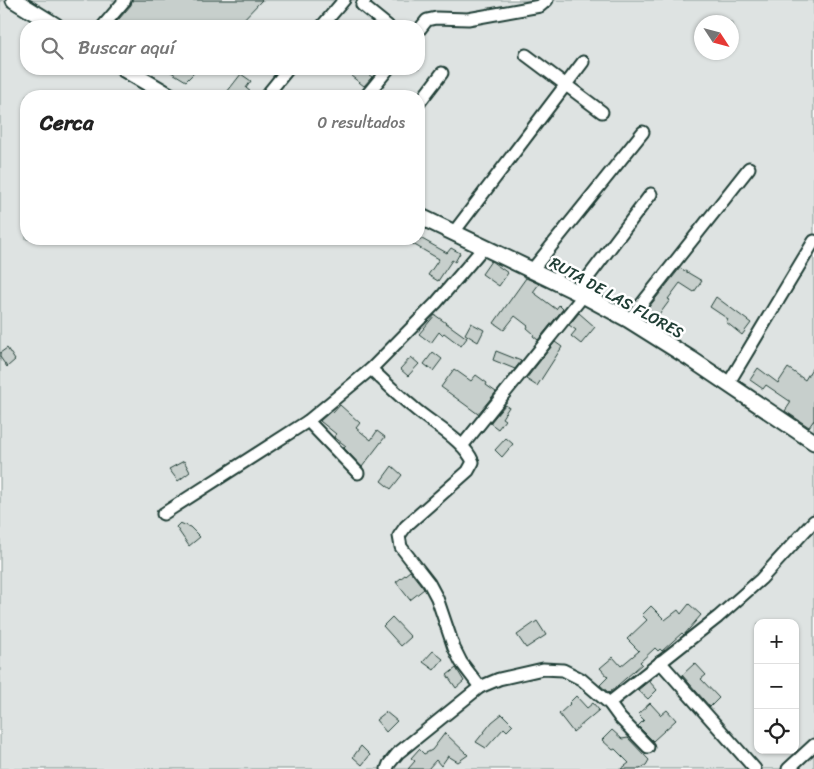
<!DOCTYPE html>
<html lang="es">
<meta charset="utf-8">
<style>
body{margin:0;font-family:Sriracha,sans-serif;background:#f6f6f6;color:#222}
.controls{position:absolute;right:15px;bottom:15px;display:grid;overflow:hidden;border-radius:10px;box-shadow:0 1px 4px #0004}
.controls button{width:45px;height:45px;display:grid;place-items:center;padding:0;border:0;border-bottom:1px solid #e0e0e0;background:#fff;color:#222;font:25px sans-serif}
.compass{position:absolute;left:694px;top:15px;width:45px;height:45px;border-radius:50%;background:#fff;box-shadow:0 1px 4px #0004;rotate:126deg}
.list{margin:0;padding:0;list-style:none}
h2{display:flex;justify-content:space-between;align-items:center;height:65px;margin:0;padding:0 20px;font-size:21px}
h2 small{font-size:16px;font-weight:400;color:#767676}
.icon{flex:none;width:28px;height:28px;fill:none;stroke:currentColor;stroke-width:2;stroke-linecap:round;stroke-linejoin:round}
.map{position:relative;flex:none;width:814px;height:769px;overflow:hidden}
.search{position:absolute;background:#fff;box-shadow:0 1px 4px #0004;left:20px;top:20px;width:405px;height:55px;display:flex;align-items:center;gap:12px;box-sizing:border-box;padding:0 18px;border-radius:20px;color:#767676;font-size:19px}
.panel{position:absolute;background:#fff;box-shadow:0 1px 4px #0004;left:20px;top:90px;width:405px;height:155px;border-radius:20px}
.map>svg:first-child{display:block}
.green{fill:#dee3e2;stroke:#7e908b;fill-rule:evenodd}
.building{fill:#c7cfcc;stroke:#1f3d34}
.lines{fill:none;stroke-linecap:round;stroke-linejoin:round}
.minor-casing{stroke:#1f3d34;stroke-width:15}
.secondary-casing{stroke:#1f3d34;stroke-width:19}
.minor{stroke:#fff;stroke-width:11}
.secondary{stroke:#fff;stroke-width:15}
.labels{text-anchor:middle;stroke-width:5;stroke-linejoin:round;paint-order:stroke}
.street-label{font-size:16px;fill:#1f3d34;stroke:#fff}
</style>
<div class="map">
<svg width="814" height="769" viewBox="0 0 814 769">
<rect width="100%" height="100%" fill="#fff"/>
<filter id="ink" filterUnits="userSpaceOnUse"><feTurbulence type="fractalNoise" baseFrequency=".02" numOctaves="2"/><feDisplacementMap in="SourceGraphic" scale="10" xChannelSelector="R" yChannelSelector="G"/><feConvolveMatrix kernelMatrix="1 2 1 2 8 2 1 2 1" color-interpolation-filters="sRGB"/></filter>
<g filter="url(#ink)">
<!-- green -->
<path class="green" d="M0,0H814V769H0ZM702,22H732V52H702ZM26,26H419V69H26ZM26,96H419V239H26ZM758,623H795V750H758Z"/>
<!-- building -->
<g class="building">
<polygon points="132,0 262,0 237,26 113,26 131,5"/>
<polygon points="166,69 198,69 186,81"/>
<polygon points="356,69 361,69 372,77 364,86 351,76"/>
<polygon points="241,74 251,81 246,88 256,96 233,96 227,92"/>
<polygon points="404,239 422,239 447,253 451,248 460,253 455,262 452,260 438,281 428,275 439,259"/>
<polygon points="491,261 508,273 499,286 482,274"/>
<polygon points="680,268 702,281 694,292 680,283 668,299 670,300 653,323 641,317"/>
<polygon points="526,278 539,284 533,292 556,309 559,305 563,309 538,340 533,336 534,334 527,328 528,326 515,316 504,330 494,323"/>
<polygon points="716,297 751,323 742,335 726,322 728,319 710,307"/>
<polygon points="579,313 595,327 581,344 571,336 576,330 569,325"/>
<polygon points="435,315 467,338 461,346 444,333 442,335 439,332 431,343 419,334"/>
<polygon points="471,323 484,330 478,342 465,334"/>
<polygon points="555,342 562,347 537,386 526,379"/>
<polygon points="7,348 15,360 7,367 0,357 0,353"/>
<polygon points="496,351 521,361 515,369 493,360"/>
<polygon points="433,352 442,359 433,371 424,364"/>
<polygon points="411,357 419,364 408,376 400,369"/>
<polygon points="814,365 814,420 809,427 785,411 791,402 766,385 763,389 750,380 758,368 778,383 788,368 805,380"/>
<polygon points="454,369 471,381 476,375 487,383 486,385 496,392 478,414 441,387"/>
<polygon points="340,405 360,423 356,428 371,440 377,431 385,437 362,467 344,448 346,446 334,437 336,434 320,421 331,411 333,413"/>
<polygon points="505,405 509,407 502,418 505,420 498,429 490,423"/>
<polygon points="506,438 513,444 502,457 495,450"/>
<polygon points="184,461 190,472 178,481 169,469"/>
<polygon points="392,466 402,475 391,489 381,481"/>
<polygon points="180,523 190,527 200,537 189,546 176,527"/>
<polygon points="410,571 424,589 410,600 396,582"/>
<polygon points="689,604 701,615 684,635 682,633 662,651 660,649 658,651 655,648 640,662 642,664 609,693 600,685 608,677 600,668 613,657 621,666 639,651 627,639 647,620 642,615 651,606 665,620 678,610 681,614"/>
<polygon points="392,617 411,637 401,646 383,626"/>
<polygon points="537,621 546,635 526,648 517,635"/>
<polygon points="433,651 443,659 434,670 423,662"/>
<polygon points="695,663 706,675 701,679 719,698 710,707 682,675"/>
<polygon points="456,668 464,681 456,688 447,675"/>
<polygon points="649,681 657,690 648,699 638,690"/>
<polygon points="576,696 587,708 593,703 599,710 573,732 559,714 570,704 569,703"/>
<polygon points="650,703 661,715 667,710 676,720 653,741 638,726 644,720 638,714"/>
<polygon points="386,712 397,721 386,732 376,720"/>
<polygon points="502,714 513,725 507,731 504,728 486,748 476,742 492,722"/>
<polygon points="612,730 622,739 628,738 649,760 646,765 640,769 621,769 629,763 615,749 613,750 602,740"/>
<polygon points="445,733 468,755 458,762 448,756 441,766 436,760 428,769 408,769 415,761 411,758 419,749 424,754 432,750"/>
<polygon points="361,746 370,755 362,765 353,757"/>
</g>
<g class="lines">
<!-- minor casing -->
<g class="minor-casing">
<g id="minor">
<polyline points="365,0 362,5 388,26"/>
<polyline points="103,26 125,0"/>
<polyline points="322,26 344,0"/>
<polyline points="419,30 427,20 436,18 468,19 540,6 547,0"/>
<polyline points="526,55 602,112"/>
<polyline points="266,96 288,69"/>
<polyline points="366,96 388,69"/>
<polyline points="419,103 442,73"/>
<polyline points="454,232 583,62"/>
<polyline points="532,270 643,132"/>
<polyline points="577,292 651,194"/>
<polyline points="629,320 749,168"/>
<path d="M371,369C385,382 399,396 414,408C432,424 464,440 473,462L468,471L406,526L399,536L401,547L429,583L437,598L454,648L461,662L480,687"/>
<polyline points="728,384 814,241"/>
<polyline points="308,421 358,473"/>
<polyline points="462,446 583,296"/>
<polyline points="163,514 308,421 371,369 436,303 484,247"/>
<polyline points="660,662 755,769"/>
<polyline points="609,703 620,718 648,747"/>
<polyline points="387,769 389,764 398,753 480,687 499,679 543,669 563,670 581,679 609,703 718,617 761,579 814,521"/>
<polyline points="788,769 814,745"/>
</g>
</g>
<!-- secondary casing -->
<g class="secondary-casing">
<g id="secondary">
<polyline points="14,0 56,26"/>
<polyline points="124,69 170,96"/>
<polyline points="419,216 577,292 629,320 691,359 814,442"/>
</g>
</g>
<!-- minor -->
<use href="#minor" class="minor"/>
<!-- secondary -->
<use href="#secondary" class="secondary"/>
</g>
</g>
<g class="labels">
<!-- street labels -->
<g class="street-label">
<text transform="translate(617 297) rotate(29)" y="6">RUTA DE LAS FLORES</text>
</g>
</g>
</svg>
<div class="controls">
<button>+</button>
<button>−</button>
<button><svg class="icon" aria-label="locate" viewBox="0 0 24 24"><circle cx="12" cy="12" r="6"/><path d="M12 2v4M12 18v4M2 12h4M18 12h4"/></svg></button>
</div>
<svg class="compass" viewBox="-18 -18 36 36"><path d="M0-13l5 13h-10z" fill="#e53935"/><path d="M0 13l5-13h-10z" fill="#767676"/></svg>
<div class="search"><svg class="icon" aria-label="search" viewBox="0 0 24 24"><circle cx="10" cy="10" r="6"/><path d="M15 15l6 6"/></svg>Buscar aquí</div>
<section class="panel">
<h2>Cerca<small>0 resultados</small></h2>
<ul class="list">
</ul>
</section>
</div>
